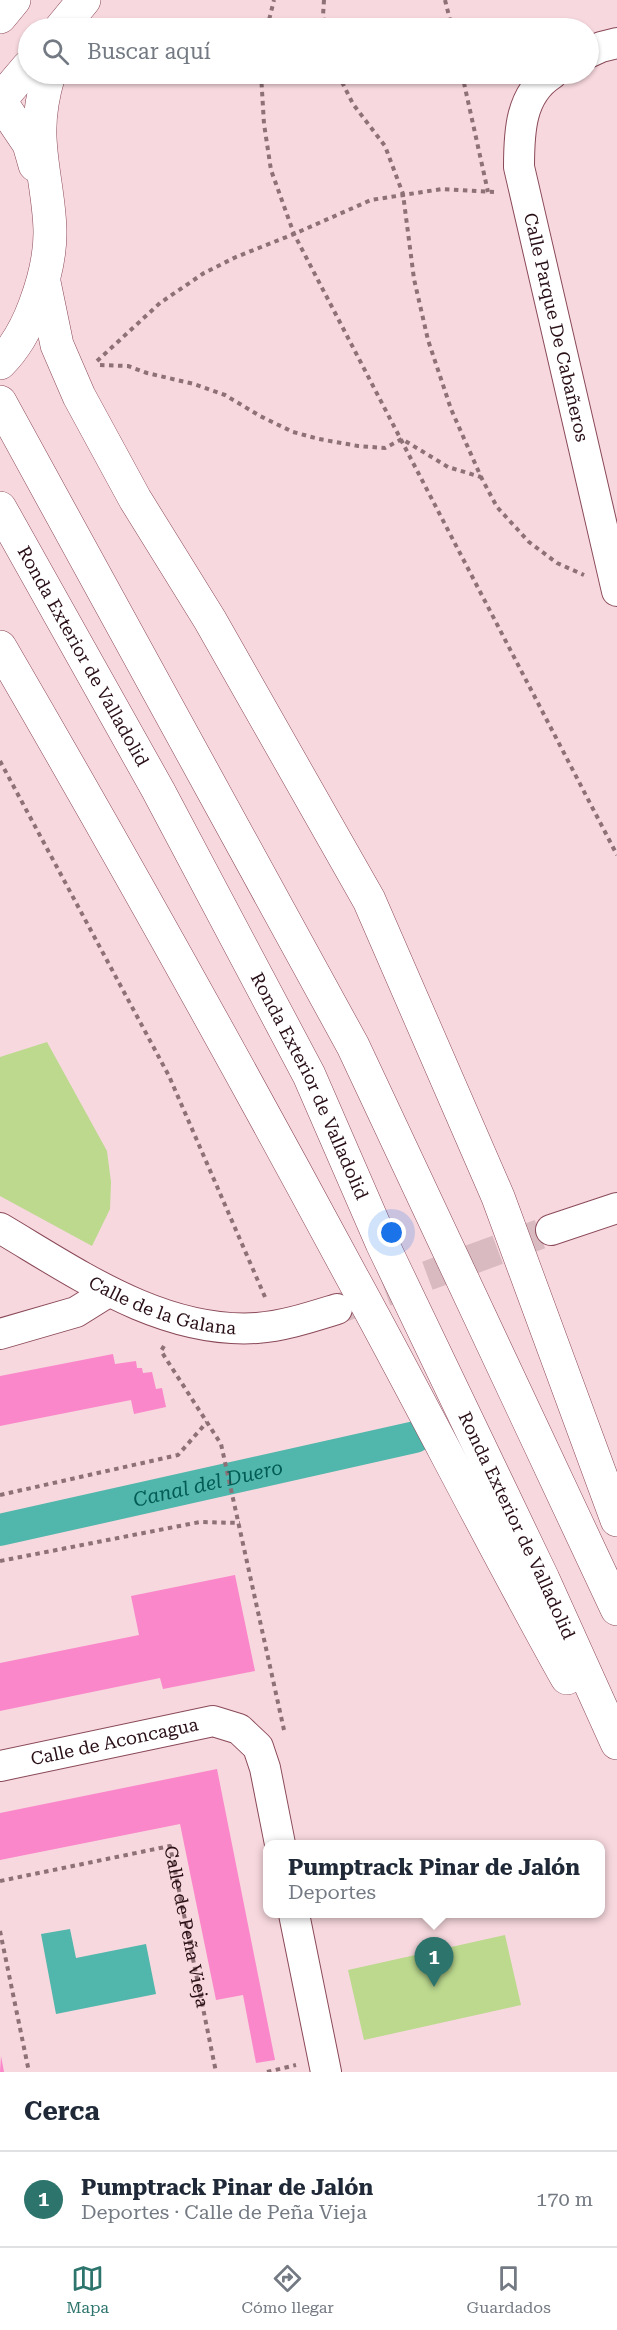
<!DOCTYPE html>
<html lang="es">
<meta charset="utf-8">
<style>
body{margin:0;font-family:"Roboto Serif",serif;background:#f6f6f7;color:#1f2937}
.you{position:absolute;left:392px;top:1233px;width:21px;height:21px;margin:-15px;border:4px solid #fff;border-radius:50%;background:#1a73e8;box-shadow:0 0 0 9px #1a73e833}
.badge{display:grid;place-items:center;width:39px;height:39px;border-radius:50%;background:#2d746d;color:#fff;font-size:20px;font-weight:700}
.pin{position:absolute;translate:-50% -50px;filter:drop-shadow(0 2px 3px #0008)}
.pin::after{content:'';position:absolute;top:32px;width:21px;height:18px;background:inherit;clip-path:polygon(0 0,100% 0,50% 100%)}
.popup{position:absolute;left:263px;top:1840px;width:342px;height:78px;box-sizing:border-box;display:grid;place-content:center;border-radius:12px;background:#fff;filter:drop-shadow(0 2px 4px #0005);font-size:20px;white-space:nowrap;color:#747a83}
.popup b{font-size:22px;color:#1f2937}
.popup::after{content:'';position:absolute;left:50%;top:100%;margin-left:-12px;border:12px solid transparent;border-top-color:#fff}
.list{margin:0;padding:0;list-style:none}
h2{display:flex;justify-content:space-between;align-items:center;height:78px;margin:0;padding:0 24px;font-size:26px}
h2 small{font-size:20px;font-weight:400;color:#747a83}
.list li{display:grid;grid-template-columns:39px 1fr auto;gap:18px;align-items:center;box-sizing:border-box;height:96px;padding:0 24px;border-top:2px solid #e0e1e3}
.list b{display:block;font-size:22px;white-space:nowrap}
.list p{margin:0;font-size:20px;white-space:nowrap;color:#747a83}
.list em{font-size:20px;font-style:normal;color:#747a83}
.icon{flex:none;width:33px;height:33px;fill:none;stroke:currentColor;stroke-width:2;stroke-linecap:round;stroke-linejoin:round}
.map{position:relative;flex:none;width:617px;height:2072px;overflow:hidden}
.search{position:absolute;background:#fff;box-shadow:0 2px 4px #0004;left:18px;right:18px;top:18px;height:66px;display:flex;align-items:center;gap:15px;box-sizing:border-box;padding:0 21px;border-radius:33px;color:#747a83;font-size:22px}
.sheet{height:174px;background:#fff}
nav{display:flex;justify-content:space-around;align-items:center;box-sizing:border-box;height:84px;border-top:2px solid #e0e1e3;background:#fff;font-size:16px;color:#747a83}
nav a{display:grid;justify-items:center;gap:3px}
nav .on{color:#2d746d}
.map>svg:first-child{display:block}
.green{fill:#bcd98e}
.water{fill:#51b6ab}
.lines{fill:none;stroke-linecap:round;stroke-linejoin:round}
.canal{stroke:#51b6ab;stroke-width:32}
.building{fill:#fa87ca}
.street-tunnel{stroke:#d8bac0;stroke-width:30;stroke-dasharray:30 15;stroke-linecap:butt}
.street-casing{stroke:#8a4958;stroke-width:32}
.highway-casing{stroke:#8a4958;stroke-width:34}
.path{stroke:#8d7177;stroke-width:4;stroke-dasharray:4.5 4.5;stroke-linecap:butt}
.street{stroke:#fff;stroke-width:30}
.highway{stroke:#fff;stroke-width:33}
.labels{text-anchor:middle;stroke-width:4.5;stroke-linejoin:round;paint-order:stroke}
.street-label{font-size:18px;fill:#290f16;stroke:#faeaec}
.water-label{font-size:20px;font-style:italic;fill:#005c55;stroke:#faeaec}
</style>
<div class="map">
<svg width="617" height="2072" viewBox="0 0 617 2072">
<rect width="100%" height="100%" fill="#f7d8de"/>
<!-- green -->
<g class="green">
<polygon points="47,1042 107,1151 111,1182 110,1209 92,1246 0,1196 0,1057"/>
<polygon points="505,1935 521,2005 364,2040 348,1970"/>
</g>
<!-- water -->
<polygon class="water" points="70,1929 76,1958 146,1944 156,1994 56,2014 41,1934"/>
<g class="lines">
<!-- canal -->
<path class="canal" id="s1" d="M0,1530L415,1437"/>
</g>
<!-- building -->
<g class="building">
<polygon points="113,1354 115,1364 136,1361 137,1368 142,1368 143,1373 152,1372 156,1389 162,1388 166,1407 134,1414 131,1400 0,1426 0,1376"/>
<polygon points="235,1575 255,1671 163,1689 160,1678 0,1711 0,1663 139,1635 131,1596"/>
<polygon points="217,1769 275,2060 256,2063 243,1995 216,2000 180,1824 0,1860 0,1813"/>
<polygon points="1,2056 4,2072 0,2072"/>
</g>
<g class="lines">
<!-- street-tunnel -->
<polyline class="street-tunnel" points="343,1307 551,1230"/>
<!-- street casing -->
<g class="street-casing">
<g id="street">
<polyline points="588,53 601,47 617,43"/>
<path id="s3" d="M552,74C520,94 519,133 519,167L617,591"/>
<path id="s4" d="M0,1228C78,1274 162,1334 257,1328C284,1326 311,1317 337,1309"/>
<polyline points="551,1230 617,1208"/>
<polyline points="0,1334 76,1312 108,1292"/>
<path id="s5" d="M0,1766L213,1721L239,1729L258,1747L265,1768L280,1844"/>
<polyline points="294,1914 326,2072"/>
</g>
</g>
<!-- highway casing -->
<g class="highway-casing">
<g id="highway">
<polyline points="0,17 14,0"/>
<polyline points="61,28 84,0"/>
<polyline points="0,100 28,67"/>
<polyline points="0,101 29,144 35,165"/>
<polyline points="44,282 57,345 79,396 135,499 210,620 369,900 498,1197 617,1520"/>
<path d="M0,363C17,346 27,327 35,305C44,281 50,259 50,233C50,201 41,169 40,137C39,116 43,94 49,74"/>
<polyline points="0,402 353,1046 617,1609"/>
<path id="s6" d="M0,508L158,790L309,1075L382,1243L543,1579L617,1743"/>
<path d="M0,647C121,855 238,1065 352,1277C425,1410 493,1546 567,1678"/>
</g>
</g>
<!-- path -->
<g class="path">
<polyline points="324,0 323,16 325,28"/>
<polyline points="445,0 452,28"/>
<polyline points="267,28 274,0"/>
<polyline points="261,74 264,124 271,170 294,234 617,855"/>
<polyline points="338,74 353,104 385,146 403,194 414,279 428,340 451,409 481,477 497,507 529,542 557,563 584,575"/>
<polyline points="462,74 488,192"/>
<polyline points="97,361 160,303 204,273 236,257 294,234 371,200 442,189 494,192"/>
<polyline points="100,365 128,366 147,373 194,384 225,395 260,416 293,432 319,439 358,446 385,448 402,439 448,467 481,477"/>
<polyline points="0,761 169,1076 265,1297"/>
<polyline points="164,1346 161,1351 221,1444 284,1730"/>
<polyline points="0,1495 178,1455 207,1422"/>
<polyline points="0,1561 200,1522 240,1523"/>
<path id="s2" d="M0,1881L170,1846L216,2072"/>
<polyline points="0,1931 29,2072"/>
<polyline points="267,2072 296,2065"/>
</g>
<!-- street -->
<use href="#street" class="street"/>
<!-- highway -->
<use href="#highway" class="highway"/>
</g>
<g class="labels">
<!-- street labels -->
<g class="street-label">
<text dy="6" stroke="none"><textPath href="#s3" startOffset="268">Calle Parque De Cabañeros</textPath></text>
<text dy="6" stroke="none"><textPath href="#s6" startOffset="170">Ronda Exterior de Valladolid</textPath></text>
<text dy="6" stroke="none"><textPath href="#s6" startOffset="656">Ronda Exterior de Valladolid</textPath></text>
<text dy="6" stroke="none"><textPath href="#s4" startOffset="182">Calle de la Galana</textPath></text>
<text dy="6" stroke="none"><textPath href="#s6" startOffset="1142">Ronda Exterior de Valladolid</textPath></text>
<text dy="6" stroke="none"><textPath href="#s5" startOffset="117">Calle de Aconcagua</textPath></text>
<text dy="6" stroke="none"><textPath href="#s2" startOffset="256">Calle de Peña Vieja</textPath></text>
</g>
<!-- water labels -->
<g class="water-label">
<text dy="7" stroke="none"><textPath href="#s1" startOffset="213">Canal del Duero</textPath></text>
</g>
</g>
</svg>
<div class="you"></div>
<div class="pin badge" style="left:434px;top:1987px">1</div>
<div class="popup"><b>Pumptrack Pinar de Jalón</b>Deportes</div>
<div class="search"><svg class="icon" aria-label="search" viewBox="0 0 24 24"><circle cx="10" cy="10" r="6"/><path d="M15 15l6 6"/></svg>Buscar aquí</div>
</div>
<section class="sheet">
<h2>Cerca<small></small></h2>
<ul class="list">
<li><span class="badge">1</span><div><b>Pumptrack Pinar de Jalón</b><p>Deportes · Calle de Peña Vieja</p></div><em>170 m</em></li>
</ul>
</section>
<nav>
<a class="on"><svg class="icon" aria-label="map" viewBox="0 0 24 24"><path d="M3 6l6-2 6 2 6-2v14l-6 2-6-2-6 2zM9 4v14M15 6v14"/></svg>Mapa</a>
<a><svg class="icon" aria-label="directions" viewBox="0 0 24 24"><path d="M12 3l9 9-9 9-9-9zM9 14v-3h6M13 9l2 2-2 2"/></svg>Cómo llegar</a>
<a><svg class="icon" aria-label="saved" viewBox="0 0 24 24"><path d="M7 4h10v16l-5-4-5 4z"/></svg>Guardados</a>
</nav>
